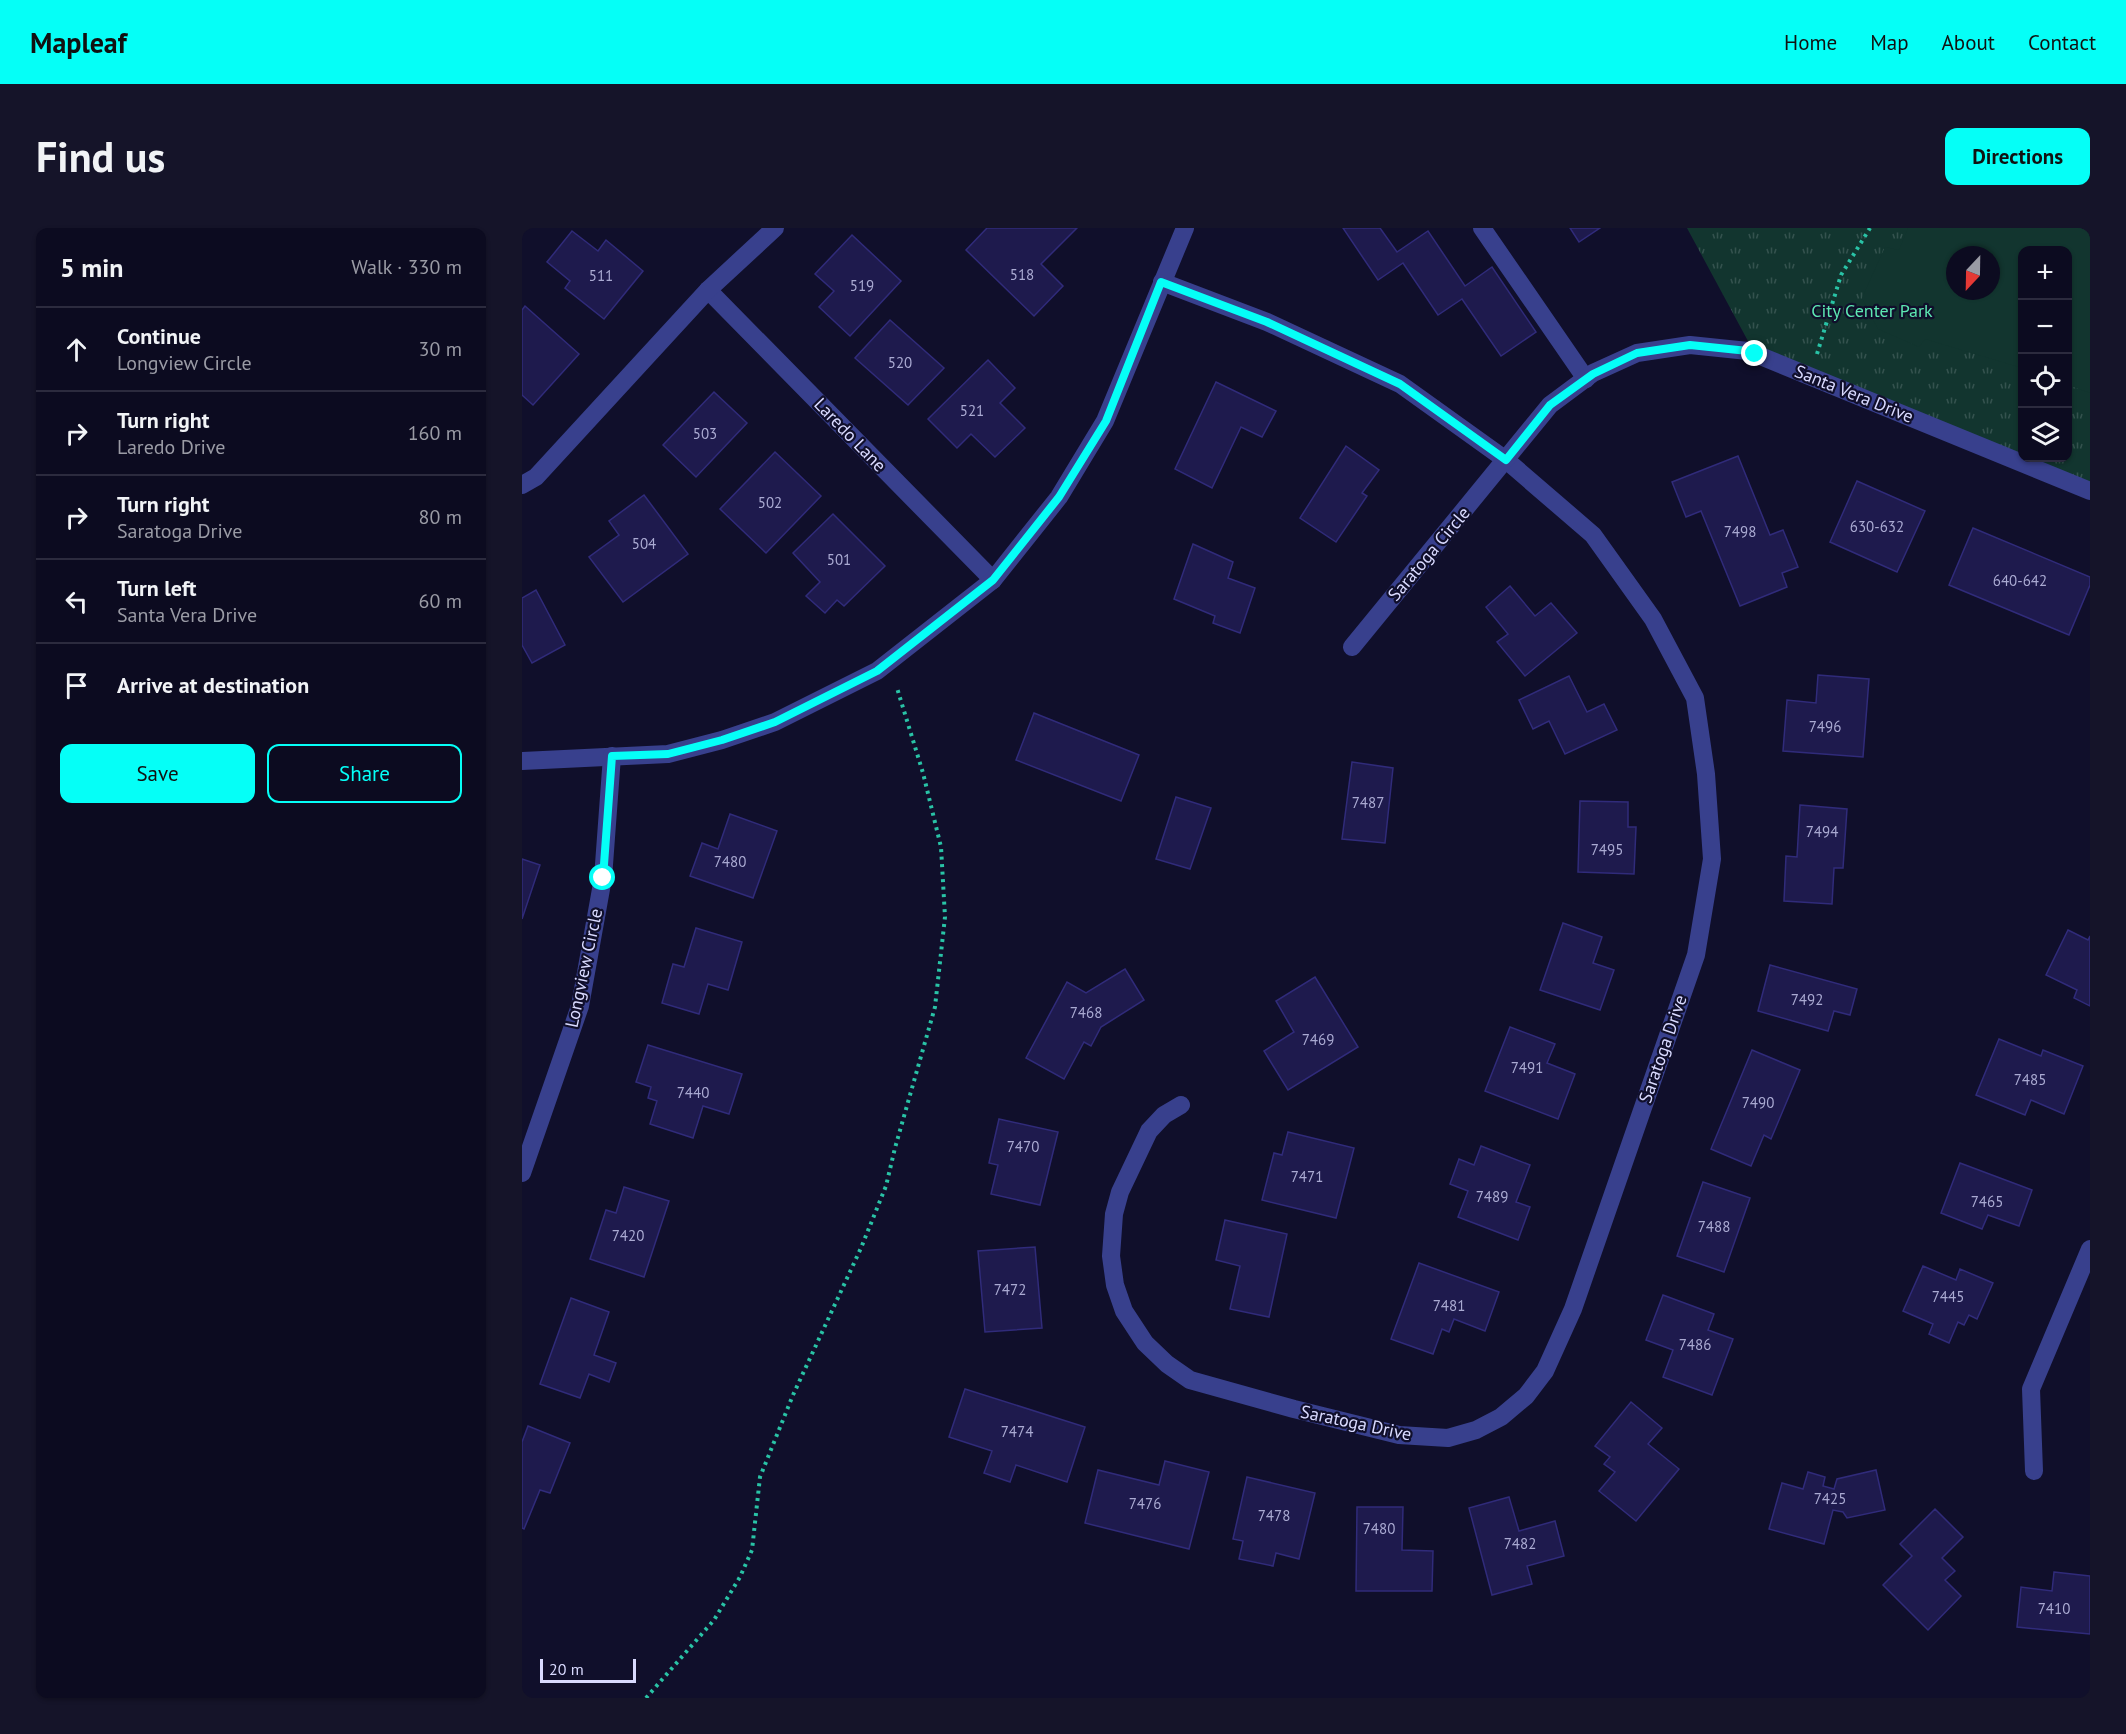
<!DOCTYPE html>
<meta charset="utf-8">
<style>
body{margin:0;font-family:"PT Sans",sans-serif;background:#151429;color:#f1f3f6}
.controls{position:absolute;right:18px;top:18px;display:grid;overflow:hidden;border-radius:12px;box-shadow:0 2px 4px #0004}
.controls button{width:54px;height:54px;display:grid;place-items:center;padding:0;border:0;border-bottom:2px solid #2c2b3e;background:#0c0b20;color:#f1f3f6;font:30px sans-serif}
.compass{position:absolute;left:1424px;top:18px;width:54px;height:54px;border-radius:50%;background:#0c0b20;box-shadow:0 2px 4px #0004;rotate:202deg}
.scale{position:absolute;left:18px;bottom:15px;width:96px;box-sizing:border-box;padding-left:6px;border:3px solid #d9daff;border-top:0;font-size:16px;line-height:21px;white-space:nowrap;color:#d9daff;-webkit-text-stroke:4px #100f2b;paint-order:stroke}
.stop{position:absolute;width:18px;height:18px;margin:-14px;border:4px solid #05fff7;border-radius:50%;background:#fff}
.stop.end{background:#05fff7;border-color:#fff;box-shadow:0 2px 6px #0008}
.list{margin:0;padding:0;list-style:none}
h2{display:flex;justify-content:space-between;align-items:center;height:78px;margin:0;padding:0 24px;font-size:26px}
h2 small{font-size:20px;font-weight:400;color:#9a9ba5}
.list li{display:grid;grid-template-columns:39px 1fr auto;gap:18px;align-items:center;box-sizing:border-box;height:84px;padding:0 24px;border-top:2px solid #2c2b3e}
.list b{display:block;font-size:22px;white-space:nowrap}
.list p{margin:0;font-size:20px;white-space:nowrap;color:#9a9ba5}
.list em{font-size:20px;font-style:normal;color:#9a9ba5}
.actions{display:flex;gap:12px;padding:18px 24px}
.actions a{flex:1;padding:14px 0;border:2px solid #05fff7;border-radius:12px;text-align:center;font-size:21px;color:#05fff7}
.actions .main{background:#05fff7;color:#111}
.icon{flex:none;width:33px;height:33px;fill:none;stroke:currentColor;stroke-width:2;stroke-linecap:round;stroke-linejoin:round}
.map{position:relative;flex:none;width:1568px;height:1470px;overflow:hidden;border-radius:12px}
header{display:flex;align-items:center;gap:36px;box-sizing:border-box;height:84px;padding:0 30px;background:#05fff7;color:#111}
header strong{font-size:28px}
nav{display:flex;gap:33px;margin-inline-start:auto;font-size:21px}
.intro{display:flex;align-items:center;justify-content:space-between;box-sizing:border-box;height:144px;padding:0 36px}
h1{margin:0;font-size:42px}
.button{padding:15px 27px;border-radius:12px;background:#05fff7;color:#111;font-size:21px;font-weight:700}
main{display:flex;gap:36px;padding:0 36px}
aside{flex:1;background:#0c0b20;border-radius:12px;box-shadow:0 2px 4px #0004}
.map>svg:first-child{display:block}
.park{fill:url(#park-tufts);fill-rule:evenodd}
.pitch{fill:#12352f;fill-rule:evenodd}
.building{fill:#1e1a4d;stroke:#302b7a;stroke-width:1.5}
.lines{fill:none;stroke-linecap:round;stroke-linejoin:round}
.path{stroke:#29c3a6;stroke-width:4;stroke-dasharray:3 4.5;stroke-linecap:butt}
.minor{stroke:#38408d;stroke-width:18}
.route{stroke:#05fff7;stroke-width:8}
.labels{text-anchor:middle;stroke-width:4.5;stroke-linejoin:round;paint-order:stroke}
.number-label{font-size:15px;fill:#aaaad2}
.park-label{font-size:18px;fill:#5de7b2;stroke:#100f2b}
.street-label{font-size:18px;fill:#d9daff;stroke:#100f2b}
</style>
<header>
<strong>Mapleaf</strong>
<nav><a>Home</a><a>Map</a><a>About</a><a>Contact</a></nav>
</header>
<div class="intro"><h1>Find us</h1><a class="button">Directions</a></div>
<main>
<aside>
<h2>5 min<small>Walk · 330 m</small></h2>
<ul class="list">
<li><svg class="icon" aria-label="ahead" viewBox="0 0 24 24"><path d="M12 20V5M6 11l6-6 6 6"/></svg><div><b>Continue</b><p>Longview Circle</p></div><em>30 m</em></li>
<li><svg class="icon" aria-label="right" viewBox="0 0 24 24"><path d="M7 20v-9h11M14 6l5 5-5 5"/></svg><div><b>Turn right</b><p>Laredo Drive</p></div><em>160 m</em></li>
<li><svg class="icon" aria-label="right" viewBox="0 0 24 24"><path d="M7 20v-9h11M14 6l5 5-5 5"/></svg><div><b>Turn right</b><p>Saratoga Drive</p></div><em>80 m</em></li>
<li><svg class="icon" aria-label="left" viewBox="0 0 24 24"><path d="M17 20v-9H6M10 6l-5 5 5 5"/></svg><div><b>Turn left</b><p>Santa Vera Drive</p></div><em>60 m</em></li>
<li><svg class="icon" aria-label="arrive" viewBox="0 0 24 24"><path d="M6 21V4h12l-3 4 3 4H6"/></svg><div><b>Arrive at destination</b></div></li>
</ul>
<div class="actions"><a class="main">Save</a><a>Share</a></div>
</aside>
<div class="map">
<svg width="1568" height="1470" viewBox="0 0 1568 1470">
<defs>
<pattern id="park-tufts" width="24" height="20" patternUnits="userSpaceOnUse" patternTransform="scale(1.5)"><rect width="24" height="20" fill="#12352f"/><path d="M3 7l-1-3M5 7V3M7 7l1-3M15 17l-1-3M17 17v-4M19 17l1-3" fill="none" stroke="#34524e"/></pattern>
</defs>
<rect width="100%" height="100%" fill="#100f2b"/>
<!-- park -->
<path class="park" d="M1165,0H1568V263L1233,126ZM1500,22H1546V230H1500ZM1433,27H1469V63H1433Z"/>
<!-- pitch -->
<path class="pitch" d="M1386,0H1568V165L1546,157V22H1500V140L1403,111L1397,119L1356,101L1340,70L1363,19L1377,22ZM1433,27H1469V63H1433Z"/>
<!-- building -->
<g class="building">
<polygon points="465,0 555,0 519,36 541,58 512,88 444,22"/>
<polygon points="821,0 858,0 875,24 906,3 943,58 970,39 1014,104 979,128 940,71 916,87 881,35 856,52"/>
<polygon points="1048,0 1078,0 1057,14"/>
<polygon points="50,3 76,23 84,12 121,43 82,91 43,60 48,53 25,34"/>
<polygon points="330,7 379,53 328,108 297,79 312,63 293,46"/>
<polygon points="3,78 57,126 11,177 0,167 0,82"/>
<polygon points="368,92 422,140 386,177 333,130"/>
<polygon points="466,132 493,160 478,175 503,200 473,229 449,206 435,220 406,191"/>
<polygon points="694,154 754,183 740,209 719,199 690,260 653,241"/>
<polygon points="192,164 225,195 174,249 141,217"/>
<polygon points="824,218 857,242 840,265 845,268 814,314 778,290"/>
<polygon points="253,224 299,268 244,325 198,281"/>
<polygon points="1216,228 1248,307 1261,302 1276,339 1260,345 1265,359 1218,378 1179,283 1164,289 1150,254"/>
<polygon points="1335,253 1403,283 1375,344 1308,314"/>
<polygon points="122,267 166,326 101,374 67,329 97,307 87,293"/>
<polygon points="311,286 363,338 322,378 315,372 303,385 284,368 298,354 271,325"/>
<polygon points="1451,300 1568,349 1568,357 1547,407 1427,357"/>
<polygon points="671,316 711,334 706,350 733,360 718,405 691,395 693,388 652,371"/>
<polygon points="988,358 1013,388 1029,375 1055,405 1003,448 975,414 986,406 964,379"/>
<polygon points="14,362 43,417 10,435 0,417 0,370"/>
<polygon points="1296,447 1347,451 1341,529 1261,523 1265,472 1294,475"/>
<polygon points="1047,448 1065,484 1082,476 1095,502 1043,526 1027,493 1011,501 997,472"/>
<polygon points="512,485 617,527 599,573 494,532"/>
<polygon points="830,534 871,540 863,615 820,611"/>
<polygon points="654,569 689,580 668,641 634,631"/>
<polygon points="1058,573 1106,574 1106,599 1114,599 1112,646 1056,644"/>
<polygon points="1278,577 1325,581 1321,640 1312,640 1310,676 1262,673 1264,628 1275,629"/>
<polygon points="208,586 255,603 231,670 168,648 180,615 196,621"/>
<polygon points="0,631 18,637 0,691"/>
<polygon points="1041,695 1080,709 1071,735 1092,742 1078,782 1018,762"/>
<polygon points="174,700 220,714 206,762 186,756 177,786 140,775 151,736 162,739"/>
<polygon points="1546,702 1566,712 1568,708 1568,778 1552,770 1555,762 1524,747"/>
<polygon points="1248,737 1335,761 1328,787 1312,783 1306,803 1236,783"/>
<polygon points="603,741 622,772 579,799 569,818 562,814 542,851 504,830 545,754 564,765"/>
<polygon points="793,749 836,819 766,862 742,823 772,804 754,773"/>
<polygon points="988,799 1033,816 1025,835 1053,846 1036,891 963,863"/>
<polygon points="1477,811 1519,828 1521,822 1561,838 1542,886 1509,872 1503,887 1454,867"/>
<polygon points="126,817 220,846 207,886 181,878 171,910 128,896 135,873 126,870 129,859 114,854"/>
<polygon points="1230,822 1278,842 1249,911 1242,907 1229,938 1189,921"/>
<polygon points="477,891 536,904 518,977 469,966 476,937 467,935"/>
<polygon points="766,904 832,920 814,990 740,972 752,925 760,927"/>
<polygon points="959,918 1008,937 994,974 1008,979 996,1012 936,989 946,963 928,956 937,931 952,937"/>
<polygon points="1438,935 1510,962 1497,998 1466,987 1460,1001 1419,985"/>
<polygon points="1181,954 1228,970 1202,1044 1155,1028"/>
<polygon points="102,959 147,973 122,1049 68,1031 84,982 94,985"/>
<polygon points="703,992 765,1006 747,1089 708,1081 718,1038 694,1032"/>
<polygon points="513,1019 520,1100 463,1104 456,1023"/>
<polygon points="897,1035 977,1064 963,1103 932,1091 927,1104 920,1101 911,1126 869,1111"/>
<polygon points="1401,1038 1434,1052 1438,1041 1471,1055 1455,1091 1447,1087 1442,1097 1436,1094 1427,1115 1407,1106 1411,1096 1381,1083"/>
<polygon points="1141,1067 1192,1086 1186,1102 1211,1111 1190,1167 1141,1149 1151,1122 1124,1112"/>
<polygon points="49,1070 87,1084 72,1127 94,1135 87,1154 67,1146 58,1170 18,1156"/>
<polygon points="443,1161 563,1199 545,1254 494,1237 488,1254 462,1245 470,1223 427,1209"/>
<polygon points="1109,1174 1140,1200 1126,1216 1157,1241 1114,1293 1077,1263 1093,1244 1082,1236 1088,1229 1073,1218"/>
<polygon points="6,1198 48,1215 28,1265 18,1262 2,1301 0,1300 0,1214"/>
<polygon points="643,1233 687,1244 667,1321 563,1295 576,1242 637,1257"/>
<polygon points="1354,1242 1363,1282 1325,1290 1321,1284 1311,1282 1302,1316 1247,1301 1260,1255 1281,1261 1286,1244 1303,1249 1301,1258 1312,1261 1315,1251"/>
<polygon points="725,1249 793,1265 777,1331 754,1325 751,1338 717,1331 721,1313 711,1311"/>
<polygon points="987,1269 997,1303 1033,1293 1042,1328 1005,1338 1010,1356 970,1367 947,1280"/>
<polygon points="835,1279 881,1279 880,1322 911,1323 910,1363 834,1363"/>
<polygon points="1413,1281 1441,1309 1420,1330 1433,1343 1423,1352 1439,1368 1406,1402 1361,1357 1390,1328 1378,1316"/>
<polygon points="1532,1344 1568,1348 1568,1406 1495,1399 1499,1359 1530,1363"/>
</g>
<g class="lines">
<!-- path -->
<g class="path">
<polyline points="1295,126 1319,47 1348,0"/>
<polyline points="124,1470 192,1392 218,1349 230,1322 238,1249 271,1167 339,1020 364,958 373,920 413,779 423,689 419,619 401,545 375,460"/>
</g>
<!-- minor -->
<g class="minor">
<polyline points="960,0 1064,151"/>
<polyline points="640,54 745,94 878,156 984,232 1071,307 1131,391 1173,470 1184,546 1190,631 1174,727 1051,1081 1023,1143 1004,1168 979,1189 954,1202 926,1210 877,1207 772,1181 668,1152 645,1136 623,1115 602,1083 593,1057 589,1028 592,986 598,964 627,903 642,887 659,877"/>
<polyline points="186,62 471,352"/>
<polyline points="0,257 14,249 186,62 253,0"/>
<polyline points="830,419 1028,177 1071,145 1115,125 1168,117 1226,123 1568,263"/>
<polyline points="0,533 146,526 200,512 253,494 355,443 471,352 537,269 583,193 663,0"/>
<polyline points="0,945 58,778 81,650 90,528"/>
<polyline points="1512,1243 1509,1161 1568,1021"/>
</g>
</g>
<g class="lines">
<!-- route -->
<polyline class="route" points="81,650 90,528 146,526 200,512 253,494 355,443 471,352 537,269 584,193 639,54 745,94 878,156 984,232 1028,177 1071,146 1115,125 1168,117 1226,123 1233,126"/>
</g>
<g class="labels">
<!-- number labels -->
<g class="number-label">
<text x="500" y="52">518</text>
<text x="79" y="53">511</text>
<text x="340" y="63">519</text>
<text x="378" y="140">520</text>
<text x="450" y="188">521</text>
<text x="183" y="211">503</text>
<text x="248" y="280">502</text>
<text x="1355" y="304">630-632</text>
<text x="1218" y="309">7498</text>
<text x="122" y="321">504</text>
<text x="317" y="337">501</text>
<text x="1498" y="358">640-642</text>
<text x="1303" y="504">7496</text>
<text x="846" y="580">7487</text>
<text x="1300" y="609">7494</text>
<text x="1085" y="627">7495</text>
<text x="208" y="639">7480</text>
<text x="1285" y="777">7492</text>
<text x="564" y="790">7468</text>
<text x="796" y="817">7469</text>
<text x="1005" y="845">7491</text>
<text x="1508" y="857">7485</text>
<text x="171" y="870">7440</text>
<text x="1236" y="880">7490</text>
<text x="501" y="924">7470</text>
<text x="785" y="954">7471</text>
<text x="970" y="974">7489</text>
<text x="1465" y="979">7465</text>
<text x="1192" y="1004">7488</text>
<text x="106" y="1013">7420</text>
<text x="488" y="1067">7472</text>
<text x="1426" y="1074">7445</text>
<text x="927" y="1083">7481</text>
<text x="1173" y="1122">7486</text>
<text x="495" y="1209">7474</text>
<text x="1308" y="1276">7425</text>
<text x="623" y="1281">7476</text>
<text x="752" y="1293">7478</text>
<text x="857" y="1306">7480</text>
<text x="998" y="1321">7482</text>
<text x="1532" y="1386">7410</text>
</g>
<!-- park labels -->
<g class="park-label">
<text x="1350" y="89">City Center Park</text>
</g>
<!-- street labels -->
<g class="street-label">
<text transform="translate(1332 166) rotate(22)" y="6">Santa Vera Drive</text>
<text transform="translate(328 207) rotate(46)" y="6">Laredo Lane</text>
<text transform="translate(907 326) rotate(-50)" y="6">Saratoga Circle</text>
<text transform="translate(62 740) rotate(-78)" y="6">Longview Circle</text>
<text transform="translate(1141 821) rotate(-71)" y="6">Saratoga Drive</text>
<text transform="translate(834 1195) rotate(12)" y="6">Saratoga Drive</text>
</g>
</g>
</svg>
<div class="controls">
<button>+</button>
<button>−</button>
<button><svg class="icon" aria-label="locate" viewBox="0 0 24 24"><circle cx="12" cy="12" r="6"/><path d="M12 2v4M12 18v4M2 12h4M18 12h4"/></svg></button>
<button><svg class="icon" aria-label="layers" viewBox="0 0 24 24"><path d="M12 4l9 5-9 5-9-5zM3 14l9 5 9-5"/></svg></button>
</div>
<svg class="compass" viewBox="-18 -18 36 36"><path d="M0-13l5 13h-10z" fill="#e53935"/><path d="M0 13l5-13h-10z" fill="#9a9ba5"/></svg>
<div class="scale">20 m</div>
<div class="stop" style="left:81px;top:650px"></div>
<div class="stop end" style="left:1233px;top:126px"></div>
</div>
</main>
